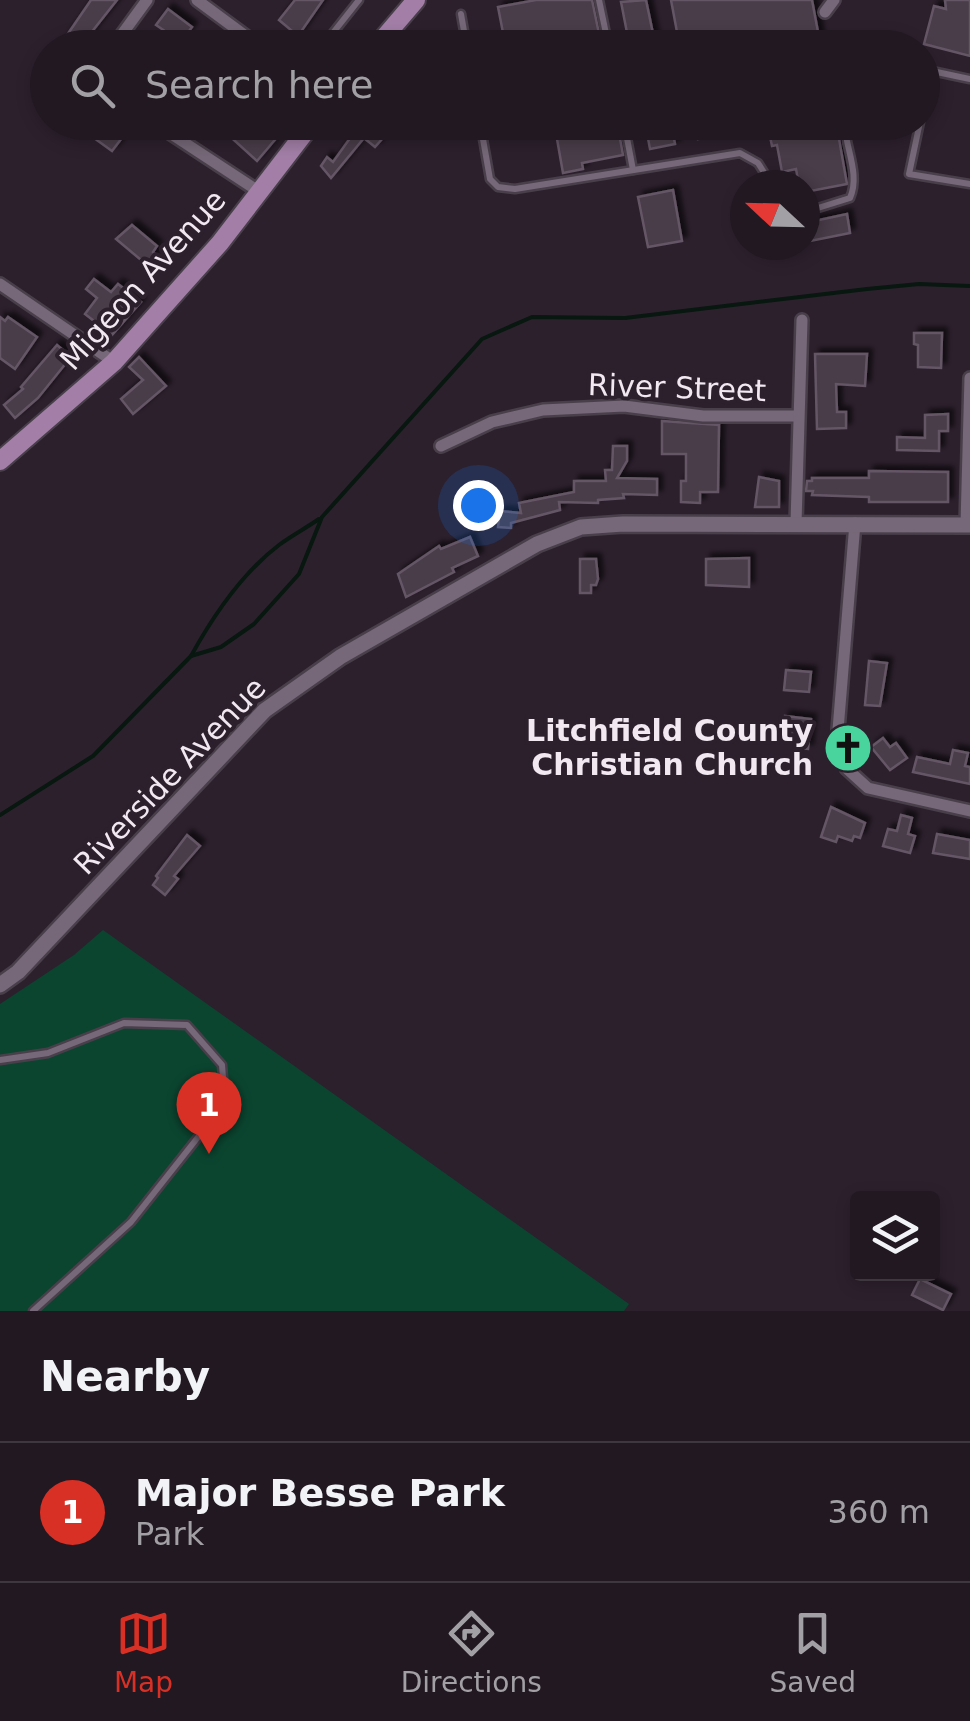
<!DOCTYPE html>
<style>
body{margin:0;font-family:"DejaVu Sans",sans-serif;background:#2d252f;color:#f1f3f6}
.controls{position:absolute;right:30px;bottom:30px;display:grid;overflow:hidden;border-radius:10px;box-shadow:0 5px 15px #0003}
.controls button{width:90px;height:90px;display:grid;place-items:center;padding:0;border:0;border-bottom:2px solid #3e3740;background:#211822;color:#f1f3f6;font:50px sans-serif}
.compass{position:absolute;left:730px;top:170px;width:90px;height:90px;border-radius:50%;background:#211822;box-shadow:0 5px 15px #0003;rotate:292deg}
.you{position:absolute;left:478px;top:505px;width:35px;height:35px;margin:-25px;border:8px solid #fff;border-radius:50%;background:#1a73e8;box-shadow:0 0 0 15px #1a73e833}
.badge{display:grid;place-items:center;width:65px;height:65px;border-radius:50%;background:#d93025;color:#fff;font-size:32px;font-weight:700}
.pin{position:absolute;translate:-50% -82px;filter:drop-shadow(0 2px 5px #0008)}
.pin::after{content:'';position:absolute;top:52px;width:35px;height:30px;background:inherit;clip-path:polygon(0 0,100% 0,50% 100%)}
.list{margin:0;padding:0;list-style:none}
h2{display:flex;justify-content:space-between;align-items:center;height:130px;margin:0;padding:0 40px;font-size:42px}
h2 small{font-size:32px;font-weight:400;color:#a2a0a5}
.list li{display:grid;grid-template-columns:65px 1fr auto;gap:30px;align-items:center;box-sizing:border-box;height:140px;padding:0 40px;border-top:2px solid #3e3740}
.list b{display:block;font-size:38px;white-space:nowrap}
.list p{margin:0;font-size:32px;white-space:nowrap;color:#a2a0a5}
.list em{font-size:32px;font-style:normal;color:#a2a0a5}
.icon{flex:none;width:55px;height:55px;fill:none;stroke:currentColor;stroke-width:2;stroke-linecap:round;stroke-linejoin:round}
.map{position:relative;flex:none;width:970px;height:1311px;overflow:hidden}
.search{position:absolute;background:#211822;box-shadow:0 5px 15px #0003;left:30px;right:30px;top:30px;height:110px;display:flex;align-items:center;gap:25px;box-sizing:border-box;padding:0 35px;border-radius:55px;color:#a2a0a5;font-size:38px}
.sheet{height:270px;background:#211822}
nav{display:flex;justify-content:space-around;align-items:center;box-sizing:border-box;height:140px;border-top:2px solid #3e3740;background:#211822;font-size:28px;color:#a2a0a5}
nav a{display:grid;justify-items:center;gap:5px}
nav .on{color:#d93025}
.map>svg:first-child{display:block}
.green{fill:#0b4530}
.lines{fill:none;stroke-linecap:round;stroke-linejoin:round}
.stream{stroke:#081710;stroke-width:4}
.building{fill:#493c4a;stroke:#655666;stroke-width:2.5;filter:url(#shadow)}
.service-casing{stroke:#493f4b;stroke-width:11}
.minor-casing{stroke:#493f4b;stroke-width:16}
.tertiary-casing{stroke:#493f4b;stroke-width:20}
.primary-casing{stroke:#493f4b;stroke-width:22}
.service{stroke:#766878;stroke-width:6}
.minor{stroke:#766878;stroke-width:11}
.tertiary{stroke:#766878;stroke-width:15}
.primary{stroke:#a37fa7;stroke-width:18}
.labels{text-anchor:middle;stroke-width:8;stroke-linejoin:round;paint-order:stroke}
.street-label{font-size:30px;fill:#f1e8f2;stroke:#2c202d}
.poi-label{font-size:30px;font-weight:bold;fill:#f1e8f2;stroke:#2c202d;text-anchor:end}
</style>
<div class="map">
<svg width="970" height="1311" viewBox="0 0 970 1311">
<defs>
<filter id="shadow"><feDropShadow dx="5" dy="-5" stdDeviation="2.5" flood-color="#0009"/></filter>
</defs>
<rect width="100%" height="100%" fill="#2c202d"/>
<!-- green -->
<polygon class="green" points="103,930 629,1304 624,1311 0,1311 0,1004 74,955"/>
<g class="lines">
<!-- stream -->
<g class="stream">
<path d="M191,656C213,616 242,573 279,545C291,536 306,528 319,519"/>
<polyline points="0,815 93,756 191,656 221,647 254,624 299,574 322,517 482,339 532,317 625,318 867,289 919,284 970,286"/>
</g>
</g>
<!-- building -->
<g class="building">
<polygon points="91,0 117,0 79,48 65,38"/>
<polygon points="295,0 323,0 298,36 279,20"/>
<polygon points="536,0 592,0 602,48 506,48 498,7"/>
<polygon points="646,0 656,48 630,48 621,2"/>
<polygon points="671,0 812,0 821,48 680,48"/>
<polygon points="945,0 970,0 970,56 924,44 934,6 946,9"/>
<polygon points="168,9 192,27 181,42 156,25"/>
<polygon points="106,122 126,122 120,130 125,134 112,151 94,138"/>
<polygon points="214,122 290,122 257,161"/>
<polygon points="554,122 617,122 623,155 582,163 583,169 563,173"/>
<polygon points="645,122 671,122 675,144 650,149"/>
<polygon points="695,122 756,122 756,128 698,139"/>
<polygon points="767,122 836,122 847,184 805,192 805,185 799,185 796,169 782,172 777,145 772,146"/>
<polygon points="358,127 366,133 371,128 383,138 375,147 364,138 331,178 321,166 327,157 333,162"/>
<polygon points="673,190 682,241 648,247 638,197"/>
<polygon points="847,214 850,233 805,242 805,223"/>
<polygon points="132,225 157,246 153,252 156,255 147,265 116,239"/>
<polygon points="94,279 111,292 118,284 141,302 112,335 85,314 97,298 86,289"/>
<polygon points="0,317 5,321 8,317 37,337 15,369 0,358"/>
<polygon points="914,333 942,333 941,368 918,367 918,345 914,344"/>
<polygon points="57,345 71,357 38,398 15,418 4,405 23,389 21,387"/>
<polygon points="815,354 867,354 865,386 836,384 837,412 846,412 846,428 817,429"/>
<polygon points="139,357 166,386 133,414 121,399 143,380 129,367"/>
<polygon points="948,414 948,431 939,431 939,451 897,450 897,437 925,438 925,415"/>
<polygon points="662,421 719,425 718,492 700,492 700,503 681,502 681,481 686,481 686,454 662,454"/>
<polygon points="613,446 627,446 627,461 617,478 657,479 657,495 623,494 624,498 598,500 598,503 559,502 560,510 511,523 511,528 498,527 500,511 521,513 519,503 574,492 574,481 606,481 605,470 612,470"/>
<polygon points="869,471 948,472 948,502 869,502 869,497 812,495 813,491 806,491 807,481 812,481 812,478 869,478"/>
<polygon points="759,477 779,481 779,507 755,507"/>
<polygon points="470,537 478,556 452,568 454,572 406,597 398,574 439,546 441,549"/>
<polygon points="749,558 749,587 706,585 706,559"/>
<polygon points="580,559 596,559 598,579 596,585 591,585 591,593 580,593"/>
<polygon points="869,661 887,663 880,706 865,705"/>
<polygon points="786,670 811,672 809,692 784,690"/>
<polygon points="785,716 811,719 808,749 797,748 798,742 782,740"/>
<polygon points="883,738 890,747 896,743 907,758 890,770 871,747"/>
<polygon points="953,750 968,753 965,766 970,767 970,784 913,772 917,757 950,764"/>
<polygon points="831,807 865,823 860,838 854,836 852,841 838,836 836,842 821,837"/>
<polygon points="901,815 912,818 908,834 915,836 910,853 883,846 888,829 897,831"/>
<polygon points="937,834 970,840 970,859 933,853"/>
<polygon points="187,835 200,846 174,876 178,879 165,895 153,885 158,878 156,876"/>
<polygon points="920,1279 951,1294 943,1310 912,1295"/>
</g>
<g class="lines">
<!-- service casing -->
<g class="service-casing">
<g id="service">
<polyline points="599,0 609,48"/>
<polyline points="461,14 467,48"/>
<polyline points="321,48 359,0"/>
<polyline points="922,112 932,71 970,79"/>
<polyline points="480,122 490,179 498,187 515,189 740,153 758,163 772,185"/>
<polyline points="624,122 633,170"/>
<polyline points="920,122 909,174 970,184"/>
<path d="M805,212L850,198C858,180 851,160 847,141"/>
<polyline points="0,1060 48,1053 124,1023 187,1025 222,1065 225,1103 131,1222 33,1311"/>
</g>
</g>
<!-- minor casing -->
<g class="minor-casing">
<g id="minor">
<polyline points="197,0 262,48"/>
<polyline points="825,12 834,0"/>
<polyline points="112,48 147,0"/>
<polyline points="153,122 258,191"/>
<polyline points="0,284 114,362"/>
<polyline points="441,446 492,422 543,410 624,406 703,416 798,416"/>
<polyline points="796,523 802,320"/>
<polyline points="855,523 837,742 846,768 868,788 970,811"/>
<polyline points="966,525 970,378"/>
</g>
</g>
<!-- tertiary casing -->
<g class="tertiary-casing">
<polyline id="tertiary" points="0,985 18,972 265,710 340,657 537,544 581,527 623,524 970,525"/>
</g>
<!-- primary casing -->
<g class="primary-casing">
<g id="primary">
<polyline points="375,48 416,0"/>
<polyline points="0,461 114,362 220,243 313,122"/>
</g>
</g>
<!-- service -->
<use href="#service" class="service"/>
<!-- minor -->
<use href="#minor" class="minor"/>
<!-- tertiary -->
<use href="#tertiary" class="tertiary"/>
<!-- primary -->
<use href="#primary" class="primary"/>
</g>
<!-- icons -->
<defs>
<g id="church-disc" transform="scale(2.5)"><circle r="9.5" fill="#49d49d" stroke="#2c202d"/><path d="M-1.2-6h2.4v3.5h3.3v2.4h-3.3V6h-2.4V-.1h-3.3v-2.4h3.3Z" fill="#111"/></g>
</defs>
<g fill-rule="evenodd">
<use href="#church-disc" x="848" y="748"/>
</g>
<g class="labels">
<!-- street labels -->
<g class="street-label">
<text transform="translate(143 280) rotate(-48)" y="10">Migeon Avenue</text>
<text transform="translate(677 388) rotate(2)" y="10">River Street</text>
<text transform="translate(170 776) rotate(-46)" y="10">Riverside Avenue</text>
</g>
<!-- poi labels -->
<g class="poi-label">
<text x="813" y="741">Litchfield County<tspan x="813" dy="34">Christian Church</tspan></text>
</g>
</g>
</svg>
<div class="controls">
<button><svg class="icon" aria-label="layers" viewBox="0 0 24 24"><path d="M12 4l9 5-9 5-9-5zM3 14l9 5 9-5"/></svg></button>
</div>
<svg class="compass" viewBox="-18 -18 36 36"><path d="M0-13l5 13h-10z" fill="#e53935"/><path d="M0 13l5-13h-10z" fill="#a2a0a5"/></svg>
<div class="you"></div>
<div class="pin badge" style="left:209px;top:1154px">1</div>
<div class="search"><svg class="icon" aria-label="search" viewBox="0 0 24 24"><circle cx="10" cy="10" r="6"/><path d="M15 15l6 6"/></svg>Search here</div>
</div>
<section class="sheet">
<h2>Nearby<small></small></h2>
<ul class="list">
<li><span class="badge">1</span><div><b>Major Besse Park</b><p>Park</p></div><em>360 m</em></li>
</ul>
</section>
<nav>
<a class="on"><svg class="icon" aria-label="map" viewBox="0 0 24 24"><path d="M3 6l6-2 6 2 6-2v14l-6 2-6-2-6 2zM9 4v14M15 6v14"/></svg>Map</a>
<a><svg class="icon" aria-label="directions" viewBox="0 0 24 24"><path d="M12 3l9 9-9 9-9-9zM9 14v-3h6M13 9l2 2-2 2"/></svg>Directions</a>
<a><svg class="icon" aria-label="saved" viewBox="0 0 24 24"><path d="M7 4h10v16l-5-4-5 4z"/></svg>Saved</a>
</nav>
